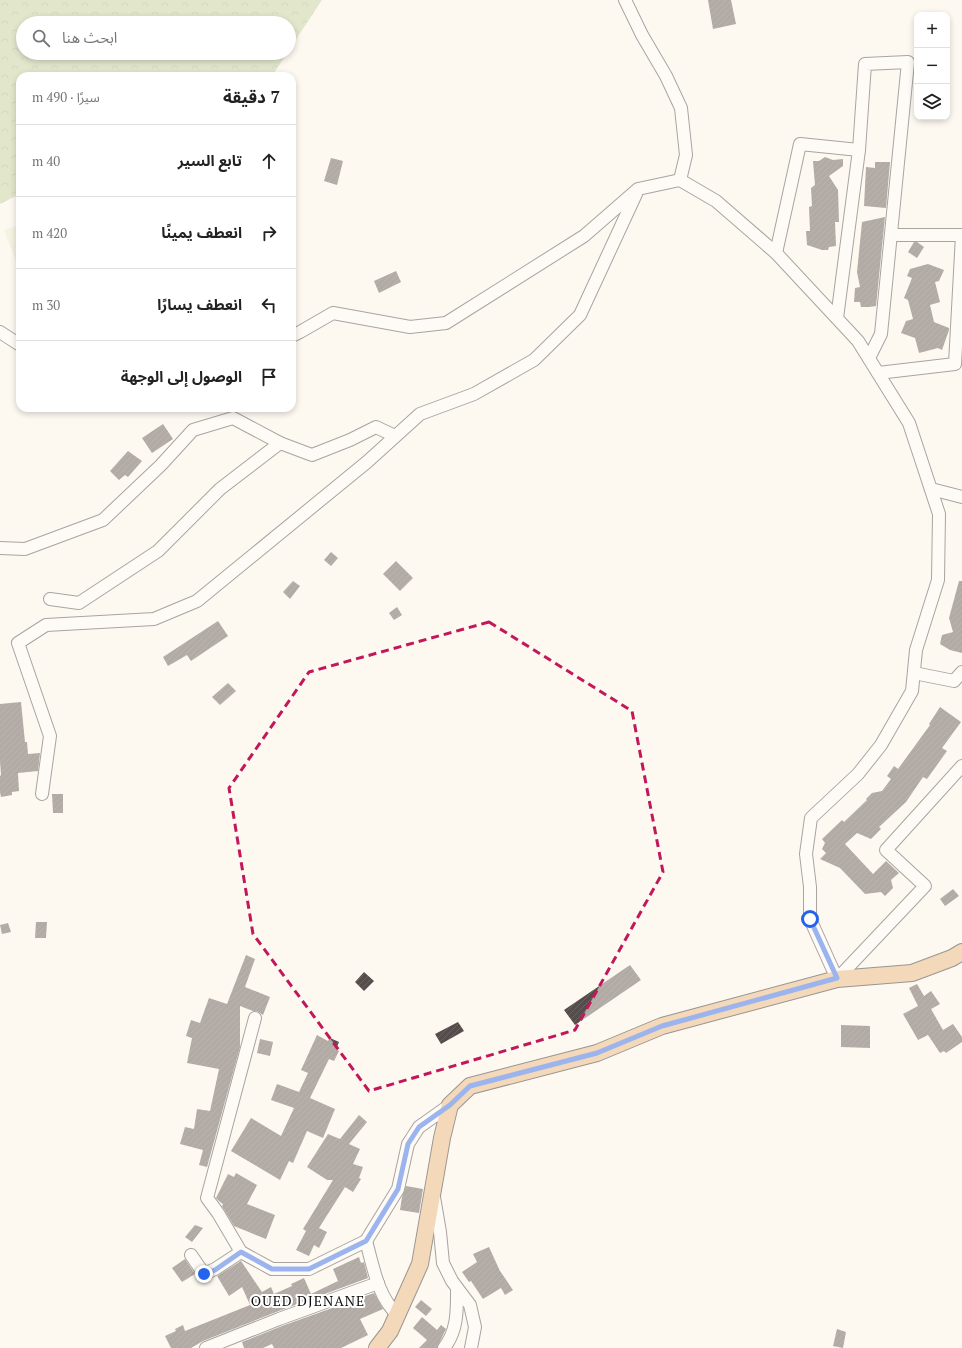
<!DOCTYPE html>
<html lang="ar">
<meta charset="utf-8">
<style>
body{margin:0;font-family:"PT Serif","Noto Sans Arabic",serif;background:#f2f2f2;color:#222;direction:rtl}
.controls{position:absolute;right:12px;top:12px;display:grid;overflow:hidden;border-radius:8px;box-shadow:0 2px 6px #0003}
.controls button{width:36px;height:36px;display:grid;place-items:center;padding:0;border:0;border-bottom:1px solid #e0e0e0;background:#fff;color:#222;font:20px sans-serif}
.stop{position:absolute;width:12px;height:12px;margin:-9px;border:3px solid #2563eb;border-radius:50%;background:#fff}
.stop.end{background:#2563eb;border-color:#fff;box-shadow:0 1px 4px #0008}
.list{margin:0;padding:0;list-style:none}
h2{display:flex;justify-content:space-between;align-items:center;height:52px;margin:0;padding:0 16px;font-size:17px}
h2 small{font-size:13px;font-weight:400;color:#767676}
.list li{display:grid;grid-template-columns:26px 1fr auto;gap:12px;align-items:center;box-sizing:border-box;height:72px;padding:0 16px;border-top:1px solid #e0e0e0}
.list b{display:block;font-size:15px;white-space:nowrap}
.list em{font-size:13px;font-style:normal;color:#767676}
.icon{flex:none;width:22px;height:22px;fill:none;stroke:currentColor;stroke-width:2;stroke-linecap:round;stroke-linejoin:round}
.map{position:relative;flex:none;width:962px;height:1348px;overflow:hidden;direction:ltr}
.search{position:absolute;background:#fff;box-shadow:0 2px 6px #0003;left:16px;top:16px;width:280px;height:44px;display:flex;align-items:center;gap:10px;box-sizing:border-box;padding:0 14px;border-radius:22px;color:#767676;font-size:15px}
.panel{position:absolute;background:#fff;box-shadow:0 2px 6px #0003;left:16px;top:72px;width:280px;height:340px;border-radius:12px;direction:rtl}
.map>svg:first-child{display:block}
.forest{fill:url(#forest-crowns)}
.pitch{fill:#e9ecce}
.building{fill:url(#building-hatch)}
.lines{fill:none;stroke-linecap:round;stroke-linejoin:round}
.minor-casing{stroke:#414141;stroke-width:14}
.major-casing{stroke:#1f1f1f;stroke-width:18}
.minor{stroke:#fff;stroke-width:12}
.major{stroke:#e7b176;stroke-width:16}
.route{stroke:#2563eb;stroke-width:5}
.marked{fill:none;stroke:#c2185b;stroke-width:3;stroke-dasharray:8 5;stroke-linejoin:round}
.labels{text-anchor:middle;stroke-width:4;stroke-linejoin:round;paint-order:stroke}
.quarter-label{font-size:14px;letter-spacing:1px;fill:#0e0e0e;stroke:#fff}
</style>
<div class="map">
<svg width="962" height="1348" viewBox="0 0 962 1348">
<defs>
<pattern id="forest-crowns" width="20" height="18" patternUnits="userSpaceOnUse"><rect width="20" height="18" fill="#c2d29f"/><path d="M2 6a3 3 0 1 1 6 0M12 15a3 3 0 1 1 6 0" fill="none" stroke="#a6b388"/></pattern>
<pattern id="building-hatch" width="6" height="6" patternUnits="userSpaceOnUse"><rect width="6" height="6" fill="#554d4b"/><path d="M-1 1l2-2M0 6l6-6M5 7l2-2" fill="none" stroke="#696261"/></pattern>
</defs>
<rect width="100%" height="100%" fill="#fdf8f0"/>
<!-- forest -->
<polygon class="forest" points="0,0 322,0 289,50 289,23 23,23 23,53 287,53 272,76 20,76 20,194 0,204"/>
<!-- pitch -->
<polygon class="pitch" points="20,225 20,271 4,230"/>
<!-- building -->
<g class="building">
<polygon points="708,0 731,0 736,24 713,29"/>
<polygon points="825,157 833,160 843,159 843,166 829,176 838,190 839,222 835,222 836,246 829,247 828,250 822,250 807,245 806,231 810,231 809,207 812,206 811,188 815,185 813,161 819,161"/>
<polygon points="331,158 343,161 337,185 324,181"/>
<polygon points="875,162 890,162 886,208 864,206 866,167 875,168"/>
<polygon points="885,217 876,306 869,307 861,307 860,302 854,302 855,288 860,287 857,272 862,222"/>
<polygon points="914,242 917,242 924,247 917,258 908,252"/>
<polygon points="928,264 944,270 939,281 935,282 940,302 930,305 934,322 949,328 949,330 942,350 938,348 919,353 915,338 901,333 906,321 913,319 908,300 904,298 912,278 907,276 910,269"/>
<polygon points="396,271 401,282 379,293 374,281"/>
<polygon points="163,424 173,439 152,453 142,438"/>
<polygon points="128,451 142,461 128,477 125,475 119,480 110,471"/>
<polygon points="331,552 338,558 331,566 324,560"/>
<polygon points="396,561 413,578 400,591 383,574"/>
<polygon points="293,581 300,586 290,599 283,592"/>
<polygon points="959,581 962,581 962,653 950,650 940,644 942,635 953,632 949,618"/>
<polygon points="397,607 402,615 394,620 389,613"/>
<polygon points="218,621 228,636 191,661 187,655 168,666 163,657"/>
<polygon points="228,683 236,691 220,705 212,697"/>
<polygon points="21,702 25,742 27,742 28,754 40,753 38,771 18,773 19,791 12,792 12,795 1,797 0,792 0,776 1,775 0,761 0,704"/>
<polygon points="940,707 961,722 942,748 947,751 927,779 923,777 906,802 879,827 881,829 871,839 857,833 845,844 873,874 886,861 899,873 891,880 893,888 885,896 881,892 865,894 840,868 820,859 826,853 822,849 825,843 822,839 842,820 844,822 867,800 866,799 872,793 882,791 891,779 887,776 894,766 898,769 930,725 929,724"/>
<polygon points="52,794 63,794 63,813 53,813"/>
<polygon points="953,889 959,896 945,906 940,899"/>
<polygon points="36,922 47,922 46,938 35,938"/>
<polygon points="8,923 11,932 2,934 0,925"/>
<polygon points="246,955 255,959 245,987 270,997 263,1015 257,1011 253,1011 240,1006 240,1047 207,1167 199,1165 203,1150 180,1144 185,1127 194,1129 197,1109 210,1111 219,1069 187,1063 192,1038 186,1036 191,1020 200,1023 209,998 227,1004"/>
<polygon points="630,965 641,980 575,1025 564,1010"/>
<polygon points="364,972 374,981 364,991 355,982"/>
<polygon points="917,984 924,996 931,991 940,1004 931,1009 943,1030 953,1024 962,1037 962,1042 946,1053 944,1051 940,1053 928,1035 918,1040 903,1014 918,1006 909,988"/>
<polygon points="458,1022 464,1031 441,1044 435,1034"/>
<polygon points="841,1025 870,1026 870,1048 841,1047"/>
<polygon points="317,1035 328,1041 330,1038 339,1042 336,1049 339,1051 334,1061 329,1059 310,1098 335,1109 323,1138 307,1131 293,1163 289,1161 280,1180 231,1151 251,1118 281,1136 294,1108 271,1100 277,1084 299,1092 308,1073 301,1070"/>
<polygon points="260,1039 273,1042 270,1056 257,1053"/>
<polygon points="359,1115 367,1122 349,1144 360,1149 353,1164 363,1167 359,1178 361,1179 353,1192 345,1187 319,1228 327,1232 319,1248 314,1245 309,1256 296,1250 306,1231 303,1229 333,1180 327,1180 307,1167 328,1134 340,1139"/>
<polygon points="236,1173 257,1185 247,1204 275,1215 266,1239 234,1226 222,1206 223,1204 220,1202 216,1198 228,1174 234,1177"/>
<polygon points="406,1186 423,1189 419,1213 400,1210 402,1197"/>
<polygon points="195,1225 203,1228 192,1242 185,1237"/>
<polygon points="489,1247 500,1271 513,1290 505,1295 501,1288 483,1299 471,1281 469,1282 462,1272 477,1262 473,1254"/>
<polygon points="359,1257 361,1263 364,1262 368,1278 276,1312 203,1341 191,1348 171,1348 165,1336 176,1331 175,1329 183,1325 185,1331 250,1305 242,1287 229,1296 217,1276 241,1261 262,1292 271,1287 274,1294 292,1286 291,1284 304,1278 311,1294 338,1281 333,1269"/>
<polygon points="185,1259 195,1274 182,1282 172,1268"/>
<polygon points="374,1293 383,1309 360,1319 368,1335 341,1348 274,1348 272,1344 263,1348 244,1348 242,1342 282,1326"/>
<polygon points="421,1300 432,1309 426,1316 415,1307"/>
<polygon points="422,1317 437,1330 441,1325 446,1329 437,1348 419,1348 427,1340 413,1328"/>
<polygon points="837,1329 846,1332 843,1348 833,1346"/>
</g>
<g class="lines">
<!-- minor casing -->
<g class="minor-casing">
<g id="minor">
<polyline points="625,0 642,35 666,76 681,108 686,155 680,180"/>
<polyline points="859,150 865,64 908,62 881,334 869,358"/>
<polyline points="776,253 800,144 859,150 837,318"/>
<polyline points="0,332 20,345"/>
<polyline points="292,336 300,332 333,313 410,327 446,323 584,236 638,189 680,180 716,201 776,253 858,341 909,423 939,514 938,580 916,650 912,691 881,745 858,774 811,818 806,854 810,887 810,919 837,979 925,886 886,850 962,766"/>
<polyline points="878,373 955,364 962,235 891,235"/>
<polyline points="931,489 962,497"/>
<polyline points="0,548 25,549 103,520 161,465 193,430 233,418 280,443 312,455 350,440 376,427 395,436"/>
<polyline points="50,599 79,603 158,551 220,489 280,443"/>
<polyline points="914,673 954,681 962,672"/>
<polyline points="42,794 50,736 18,643 46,625 154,619 197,601 367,462 420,414 474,394 534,360 580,315 636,194"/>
<polyline points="255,1018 207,1198 218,1213 241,1252 272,1269 309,1269 366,1241 398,1189 408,1144 419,1127 450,1105"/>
<polyline points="434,1197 440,1232 443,1263 452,1281 470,1305 475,1327 471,1348"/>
<path d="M366,1241C373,1266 378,1298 398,1315"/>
<polyline points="191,1255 204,1274 215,1269 241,1252"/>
<polyline points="206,1348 279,1319 378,1283"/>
<path d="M444,1348C458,1330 457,1310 457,1288"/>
</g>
</g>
<!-- major casing -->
<g class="major-casing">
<polyline id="major" points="377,1348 390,1331 420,1264 442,1138 450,1105 470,1086 597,1053 662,1026 837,979 912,973 952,958 962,952"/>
</g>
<!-- minor -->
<use href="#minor" class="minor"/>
<!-- major -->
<use href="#major" class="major"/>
</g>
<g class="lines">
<!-- route -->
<polyline class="route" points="204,1274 215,1270 241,1252 272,1269 309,1269 366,1241 398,1189 408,1144 419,1127 450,1105 470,1086 597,1053 662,1026 837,978 810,919"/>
</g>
<!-- marked area -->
<path d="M0 0H962V1348H0ZM489,622L632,711L663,872L575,1030L369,1091L253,934L229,788L309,672Z" fill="#fdf8f0" fill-opacity=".55" fill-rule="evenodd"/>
<path class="marked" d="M489,622L632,711L663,872L575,1030L369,1091L253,934L229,788L309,672Z"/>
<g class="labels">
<!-- quarter labels -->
<g class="quarter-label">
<text x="308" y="1306">OUED DJENANE</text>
</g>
</g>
</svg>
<div class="controls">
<button>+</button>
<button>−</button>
<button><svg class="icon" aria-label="layers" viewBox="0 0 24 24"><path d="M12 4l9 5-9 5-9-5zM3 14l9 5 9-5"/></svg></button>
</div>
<div class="stop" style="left:810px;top:919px"></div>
<div class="stop end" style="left:204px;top:1274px"></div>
<div class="search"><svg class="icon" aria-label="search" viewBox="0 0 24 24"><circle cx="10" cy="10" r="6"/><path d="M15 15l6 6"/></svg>ابحث هنا</div>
<section class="panel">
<h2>7 دقيقة<small>سيرًا · 490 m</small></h2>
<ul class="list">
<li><svg class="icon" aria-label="ahead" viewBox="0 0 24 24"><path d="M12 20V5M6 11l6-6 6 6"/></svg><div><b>تابع السير</b></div><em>40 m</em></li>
<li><svg class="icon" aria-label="right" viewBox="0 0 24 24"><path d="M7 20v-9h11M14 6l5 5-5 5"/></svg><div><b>انعطف يمينًا</b></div><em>420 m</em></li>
<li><svg class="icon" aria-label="left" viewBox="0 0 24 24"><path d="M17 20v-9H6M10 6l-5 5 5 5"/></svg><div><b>انعطف يسارًا</b></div><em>30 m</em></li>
<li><svg class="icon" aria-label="arrive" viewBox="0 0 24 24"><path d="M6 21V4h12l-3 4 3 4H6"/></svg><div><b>الوصول إلى الوجهة</b></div></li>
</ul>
</section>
</div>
